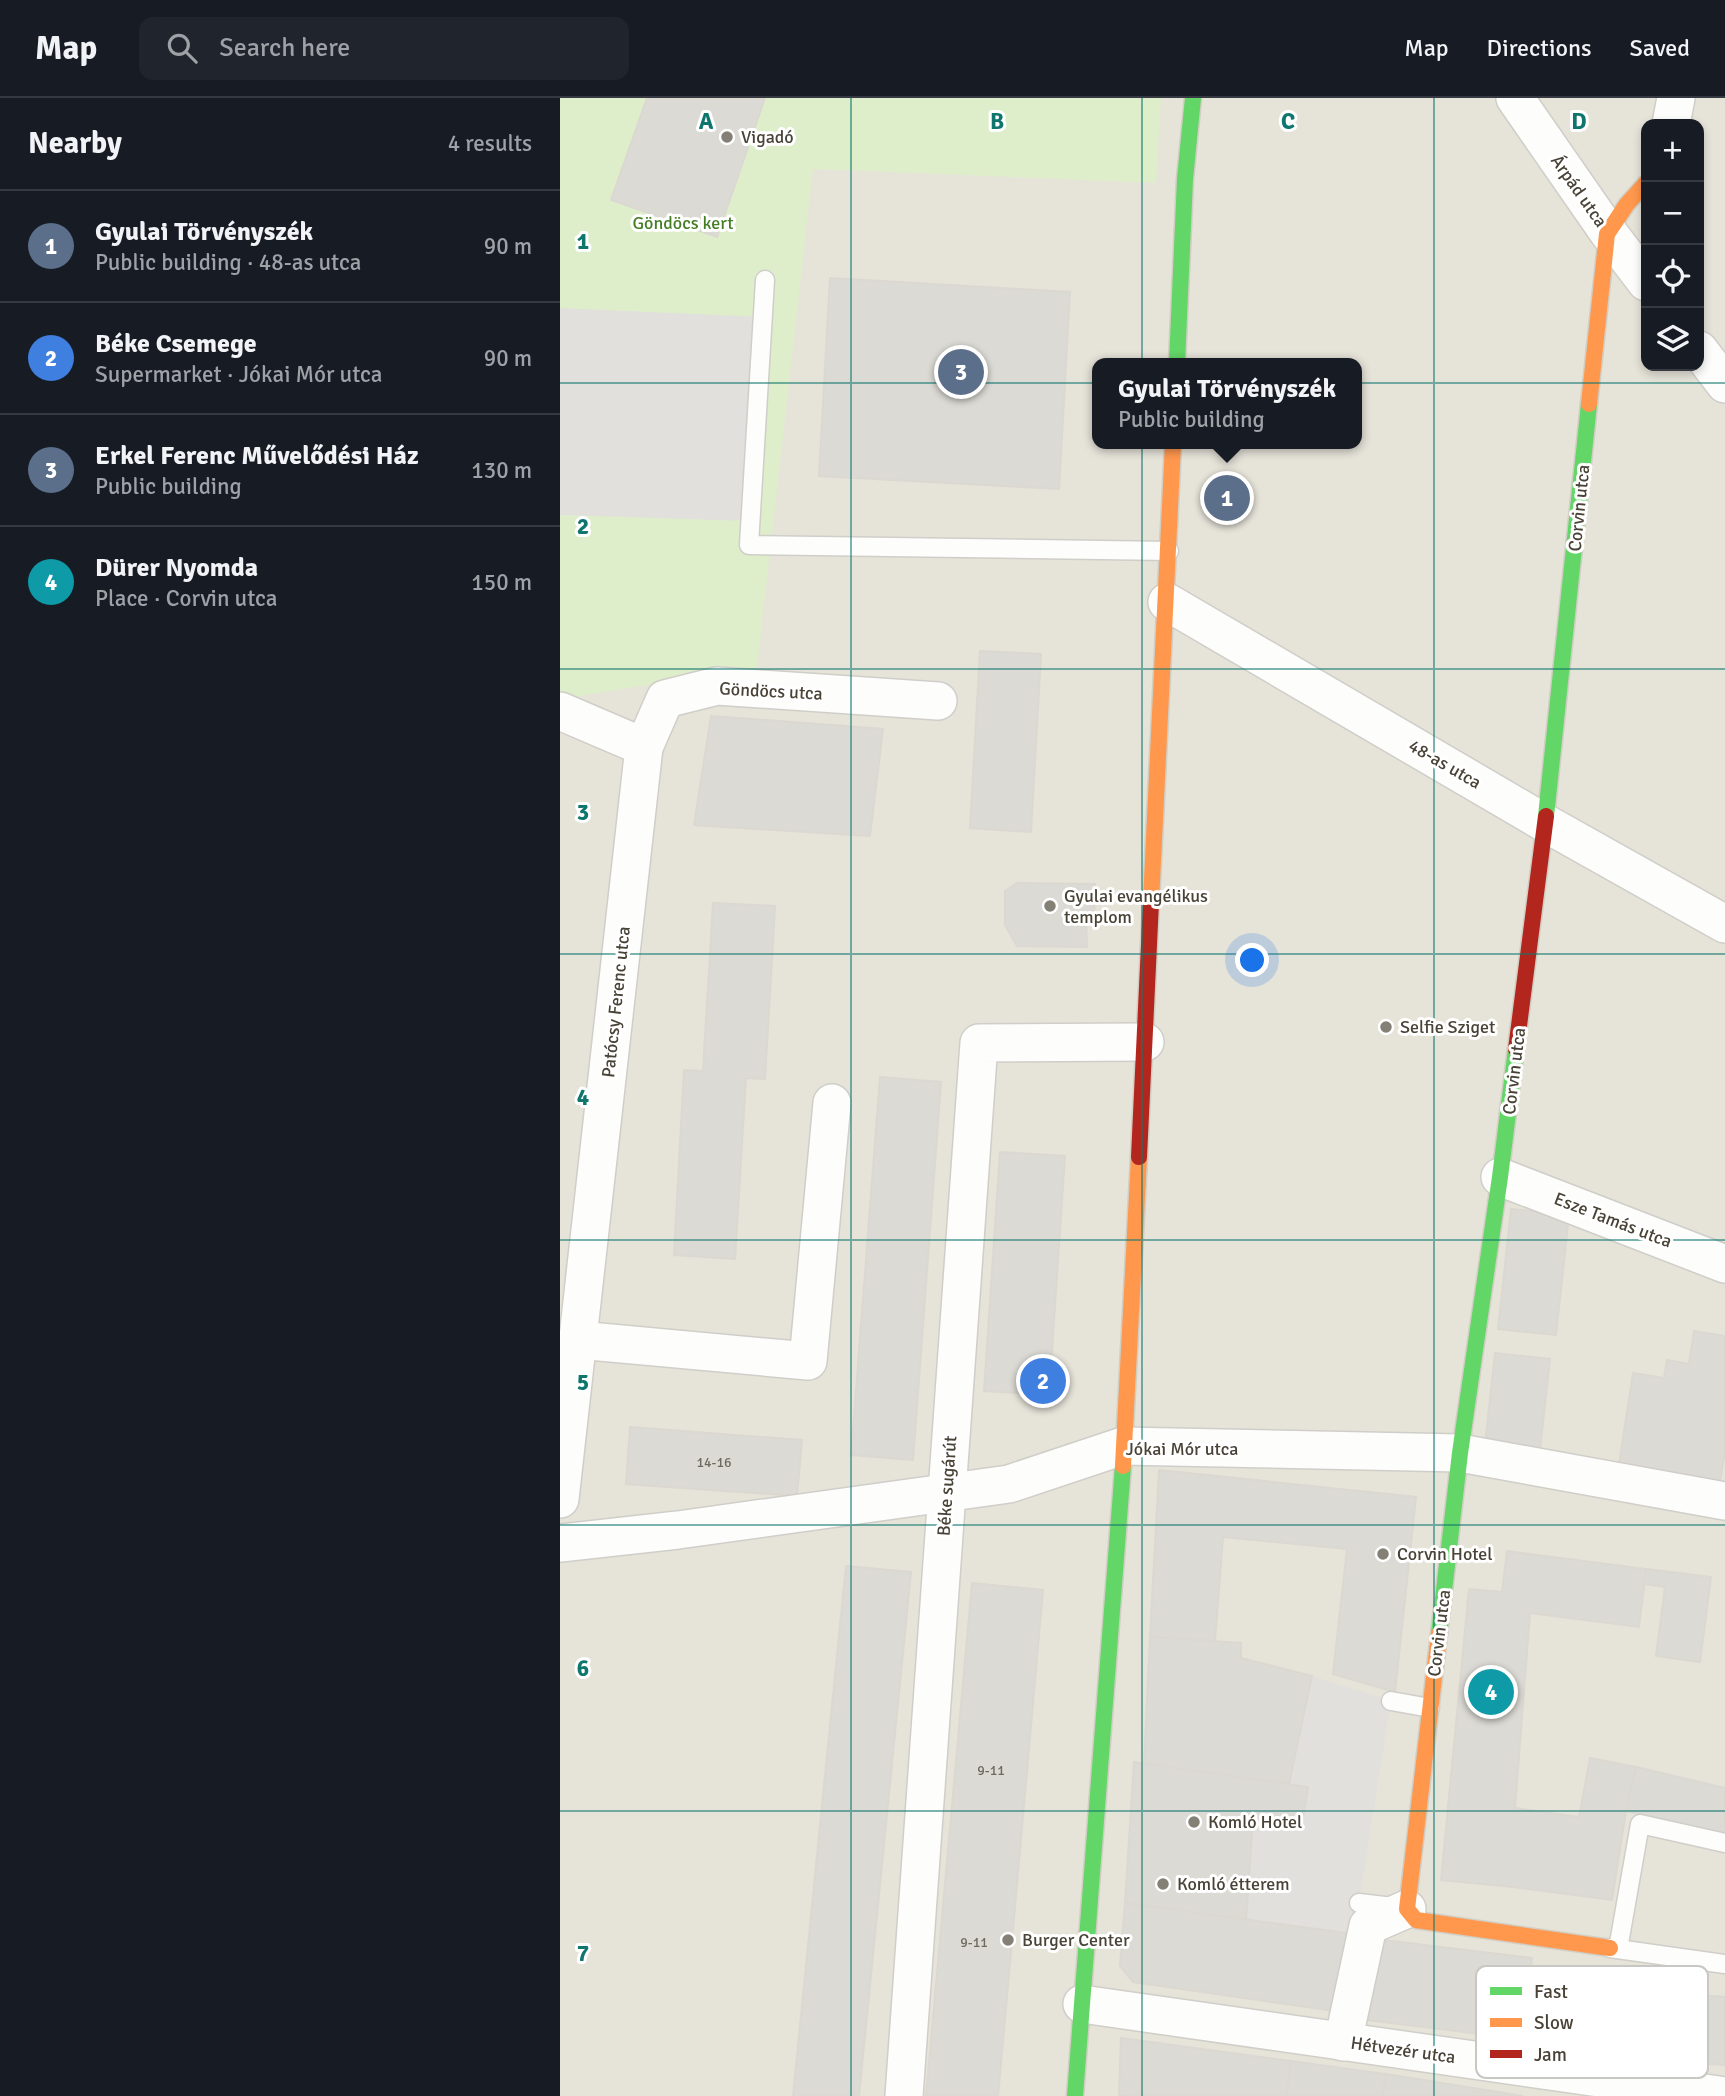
<!DOCTYPE html>
<meta charset="utf-8">
<style>
body{margin:0;font-family:Signika,sans-serif;background:#20242c;color:#f1f3f6}
.controls{position:absolute;right:21px;top:21px;display:grid;overflow:hidden;border-radius:14px;box-shadow:0 4px 10px #0003}
.controls button{width:63px;height:63px;display:grid;place-items:center;padding:0;border:0;border-bottom:2px solid #363941;background:#171b24;color:#f1f3f6;font:35px sans-serif}
.you{position:absolute;left:693px;top:863px;width:24px;height:24px;margin:-18px;border:5px solid #fff;border-radius:50%;background:#1a73e8;box-shadow:0 0 0 10px #1a73e833}
.badge{display:grid;place-items:center;width:46px;height:46px;border-radius:50%;background:#2563eb;color:#fff;font-size:23px;font-weight:700}
.pin{position:absolute;translate:-50% -50%;border:4px solid #fff;box-shadow:0 2px 7px #0006}
.popup{position:absolute;left:532px;top:260px;width:270px;height:91px;box-sizing:border-box;display:grid;place-content:center;border-radius:14px;background:#171b24;filter:drop-shadow(0 2px 5px #0005);font-size:23px;white-space:nowrap;color:#9ea1a6}
.popup b{font-size:26px;color:#f1f3f6}
.popup::after{content:'';position:absolute;left:50%;top:100%;margin-left:-14px;border:14px solid transparent;border-top-color:#171b24}
.list{margin:0;padding:0;list-style:none}
h2{display:flex;justify-content:space-between;align-items:center;height:91px;margin:0;padding:0 28px;font-size:30px}
h2 small{font-size:23px;font-weight:400;color:#9ea1a6}
.list li{display:grid;grid-template-columns:46px 1fr auto;gap:21px;align-items:center;box-sizing:border-box;height:112px;padding:0 28px;border-top:2px solid #363941}
.list b{display:block;font-size:26px;white-space:nowrap}
.list p{margin:0;font-size:23px;white-space:nowrap;color:#9ea1a6}
.list em{font-size:23px;font-style:normal;color:#9ea1a6}
.icon{flex:none;width:38px;height:38px;fill:none;stroke:currentColor;stroke-width:2;stroke-linecap:round;stroke-linejoin:round}
.map{position:relative;flex:none;width:1165px;height:1998px;overflow:hidden}
header{display:flex;align-items:center;gap:42px;box-sizing:border-box;height:98px;padding:0 35px;background:#171b24;border-bottom:2px solid #363941}
header strong{font-size:33px}
nav{display:flex;gap:38px;margin-inline-start:auto;font-size:24px}
.search{width:490px;height:63px;background:#20242c;display:flex;align-items:center;gap:18px;box-sizing:border-box;padding:0 24px;border-radius:14px;color:#9ea1a6;font-size:26px}
main{display:flex}
aside{flex:1;background:#171b24}
.map>svg:first-child{display:block}
.residential{fill:#e6e3d9;fill-rule:evenodd}
.green{fill:#deeecb}
.parking{fill:#e1e0dc}
.building{fill:#dcdad4;stroke:#dbd8d2;stroke-width:2}
.lines{fill:none;stroke-linecap:round;stroke-linejoin:round}
.lane-casing{stroke:#d0cec9;stroke-width:21}
.street-casing{stroke:#d0cec9;stroke-width:40}
.fast-casing{stroke:#d2cec3;stroke-width:19}
.slow-casing{stroke:#d2cec3;stroke-width:19}
.jam-casing{stroke:#d2cec3;stroke-width:19}
.lane{stroke:#fdfdfc;stroke-width:18}
.street{stroke:#fdfdfc;stroke-width:37}
.fast{stroke:#63d668;stroke-width:16}
.slow{stroke:#ff974d;stroke-width:16}
.jam{stroke:#b3261e;stroke-width:16}
.grid{fill:none;stroke:#0f766e;stroke-width:2;stroke-opacity:0.55}
.poi-dot{fill:#848076;stroke:#fff;stroke-width:2.5}
.labels{text-anchor:middle;stroke-width:6;stroke-linejoin:round;paint-order:stroke}
.number-label{font-size:14px;fill:#6e6a5f}
.poi-label{font-size:18px;fill:#494337;stroke:#fff;text-anchor:start}
.street-label{font-size:18px;fill:#494337;stroke:#fff}
.park-label{font-size:18px;fill:#447f26;stroke:#fff}
.key{fill:#fff;stroke:#c8c7c3;stroke-width:2}
.key-label{font-size:19px;fill:#494337}
.grid-label{font-size:23px;text-anchor:middle;font-weight:bold;fill:#0f766e;stroke:#fff;stroke-width:6;stroke-linejoin:round;paint-order:stroke}
</style>
<header>
<strong>Map</strong>
<div class="search"><svg class="icon" aria-label="search" viewBox="0 0 24 24"><circle cx="10" cy="10" r="6"/><path d="M15 15l6 6"/></svg>Search here</div>
<nav><a>Map</a><a>Directions</a><a>Saved</a></nav>
</header>
<main>
<aside>
<h2>Nearby<small>4 results</small></h2>
<ul class="list">
<li><span class="badge" style="background:#5c6f8a">1</span><div><b>Gyulai Törvényszék</b><p>Public building · 48-as utca</p></div><em>90 m</em></li>
<li><span class="badge" style="background:#3f7fe0">2</span><div><b>Béke Csemege</b><p>Supermarket · Jókai Mór utca</p></div><em>90 m</em></li>
<li><span class="badge" style="background:#5c6f8a">3</span><div><b>Erkel Ferenc Művelődési Ház</b><p>Public building</p></div><em>130 m</em></li>
<li><span class="badge" style="background:#0f9aa8">4</span><div><b>Dürer Nyomda</b><p>Place · Corvin utca</p></div><em>150 m</em></li>
</ul>
</aside>
<div class="map">
<svg width="1165" height="1998" viewBox="0 0 1165 1998">
<rect width="100%" height="100%" fill="#f2f1ec"/>
<!-- residential -->
<path class="residential" d="M0,0H1165V1998H0ZM1086,26H1139V268H1086ZM538,265H796V346H538Z"/>
<!-- green -->
<polygon class="green" points="0,0 601,0 596,85 253,71 197,569 8,600 0,597"/>
<!-- parking -->
<g class="parking">
<polygon points="0,210 203,219 190,423 0,417"/>
<polygon points="752,1578 831,1603 794,1836 686,1822 693,1722 742,1726 748,1689 729,1686"/>
</g>
<!-- building -->
<g class="building">
<polygon points="87,0 205,0 157,139 51,102"/>
<polygon points="270,180 510,194 499,391 259,378"/>
<polygon points="420,553 481,556 471,734 410,730"/>
<polygon points="151,618 323,631 310,738 134,727"/>
<polygon points="457,785 535,786 534,824 526,824 527,849 457,848 445,827 445,793"/>
<polygon points="153,805 215,808 205,981 186,980 175,1161 114,1157 124,972 143,973"/>
<polygon points="320,979 381,984 353,1362 291,1357"/>
<polygon points="440,1054 505,1058 489,1297 424,1293"/>
<polygon points="951,1111 1009,1117 996,1237 938,1231"/>
<polygon points="1134,1233 1165,1238 1165,1354 1159,1389 1058,1373 1073,1275 1104,1280 1107,1262 1129,1266"/>
<polygon points="935,1255 990,1261 979,1361 924,1355"/>
<polygon points="70,1329 242,1342 237,1398 66,1386"/>
<polygon points="599,1372 856,1399 835,1594 773,1576 787,1451 663,1439 655,1543 590,1539"/>
<polygon points="947,1453 1086,1471 1079,1529 970,1515 955,1710 1019,1719 1030,1660 1076,1669 1066,1713 1052,1802 944,1788 881,1782 909,1491 942,1494"/>
<polygon points="286,1468 351,1474 299,1998 233,1998"/>
<polygon points="1086,1471 1151,1479 1140,1564 1096,1558 1105,1489 1084,1486"/>
<polygon points="412,1485 483,1492 451,1854 438,1998 366,1998"/>
<polygon points="590,1539 681,1545 681,1560 752,1578 729,1686 584,1666"/>
<polygon points="574,1664 748,1689 742,1726 693,1722 686,1822 565,1805"/>
<polygon points="1076,1669 1165,1690 1165,1737 1066,1713"/>
<polygon points="565,1805 794,1836 774,1913 573,1884 560,1868"/>
<polygon points="815,1841 972,1860 962,1941 805,1922"/>
<polygon points="969,1883 1165,1899 1165,1967 961,1952"/>
<polygon points="561,1940 731,1963 727,1998 559,1998"/>
<polygon points="731,1963 826,1976 823,1998 727,1998"/>
<polygon points="826,1976 963,1998 823,1998"/>
</g>
<g class="lines">
<!-- lane casing -->
<g class="lane-casing">
<g id="lane">
<polyline points="205,182 189,447 609,453"/>
<polyline points="831,1603 870,1610"/>
<polyline points="799,1805 833,1809"/>
<polyline points="1050,1850 1165,1866"/>
<polyline points="1058,1851 1080,1726 1165,1745"/>
</g>
</g>
<!-- street casing -->
<g class="street-casing">
<g id="street">
<polyline points="955,0 1048,134 1086,184"/>
<polyline points="1111,26 1116,0"/>
<polyline points="1139,252 1165,286"/>
<polyline points="607,504 985,725 1165,826"/>
<polyline points="0,613 84,649 105,601 157,588 378,603"/>
<polyline points="940,1079 1165,1166"/>
<polyline points="18,1242 248,1263 272,1005"/>
<polyline points="0,1401 84,649"/>
<polyline points="0,1445 118,1432 449,1386 563,1348 900,1355 1165,1403"/>
<polyline points="522,1906 1165,1998"/>
<polyline points="783,1944 808,1828 847,1811"/>
<polyline points="344,1998 419,945 585,944"/>
</g>
</g>
<!-- fast casing -->
<g class="fast-casing">
<g id="fast">
<polyline points="617,265 625,81 633,0"/>
<polyline points="986,718 1029,306"/>
<polyline points="879,1536 900,1355 940,1079 956,951"/>
<polyline points="515,1998 563,1368"/>
</g>
</g>
<!-- slow casing -->
<g class="slow-casing">
<g id="slow">
<polyline points="1029,306 1047,136 1067,106 1086,85"/>
<polyline points="591,804 613,346"/>
<polyline points="563,1368 579,1059"/>
<polyline points="879,1536 847,1811 856,1822 1050,1850"/>
</g>
</g>
<!-- jam casing -->
<g class="jam-casing">
<g id="jam">
<polyline points="956,951 986,718"/>
<polyline points="579,1059 591,804"/>
</g>
</g>
<!-- lane -->
<use href="#lane" class="lane"/>
<!-- street -->
<use href="#street" class="street"/>
<!-- fast -->
<use href="#fast" class="fast"/>
<!-- slow -->
<use href="#slow" class="slow"/>
<!-- jam -->
<use href="#jam" class="jam"/>
</g>
<!-- grid -->
<path class="grid" d="M291,0V1998M582,0V1998M874,0V1998M0,285H1165M0,571H1165M0,856H1165M0,1142H1165M0,1427H1165M0,1713H1165"/>
<!-- markers -->
<g class="poi-dot">
<circle cx="167" cy="39" r="7"/>
<circle cx="490" cy="808" r="7"/>
<circle cx="826" cy="929" r="7"/>
<circle cx="823" cy="1456" r="7"/>
<circle cx="634" cy="1724" r="7"/>
<circle cx="603" cy="1786" r="7"/>
<circle cx="448" cy="1842" r="7"/>
</g>
<g class="labels">
<!-- number labels -->
<g class="number-label">
<text x="154" y="1369">14-16</text>
<text x="431" y="1677">9-11</text>
<text x="414" y="1849">9-11</text>
</g>
<!-- poi labels -->
<g class="poi-label">
<text x="181" y="45">Vigadó</text>
<text x="504" y="804">Gyulai evangélikus<tspan x="504" dy="21">templom</tspan></text>
<text x="840" y="935">Selfie Sziget</text>
<text x="837" y="1462">Corvin Hotel</text>
<text x="648" y="1730">Komló Hotel</text>
<text x="617" y="1792">Komló étterem</text>
<text x="462" y="1848">Burger Center</text>
</g>
<!-- street labels -->
<g class="street-label">
<text transform="translate(1019 93) rotate(55)" y="6">Árpád utca</text>
<text transform="translate(1019 410) rotate(-84)" y="6">Corvin utca</text>
<text transform="translate(211 593) rotate(3)" y="6">Göndöcs utca</text>
<text transform="translate(885 666) rotate(30)" y="6">48-as utca</text>
<text transform="translate(56 904) rotate(-84)" y="6">Patócsy Ferenc utca</text>
<text transform="translate(954 973) rotate(-83)" y="6">Corvin utca</text>
<text transform="translate(1053 1122) rotate(21)" y="6">Esze Tamás utca</text>
<text x="622" y="1357">Jókai Mór utca</text>
<text transform="translate(387 1388) rotate(-86)" y="6">Béke sugárút</text>
<text transform="translate(879 1535) rotate(-83)" y="6">Corvin utca</text>
<text transform="translate(843 1952) rotate(8)" y="6">Hétvezér utca</text>
</g>
<!-- park labels -->
<g class="park-label">
<text x="123" y="131">Göndöcs kert</text>
</g>
</g>
<!-- legend -->
<rect x="916" y="1868" width="232" height="112" rx="10" class="key"/>
<rect x="930" y="1889" width="32" height="8" fill="#63d668"/>
<rect x="930" y="1920" width="32" height="9" fill="#ff974d"/>
<rect x="930" y="1952" width="32" height="8" fill="#b3261e"/>
<g class="key-label">
<text x="974" y="1900">Fast</text>
<text x="974" y="1931">Slow</text>
<text x="974" y="1963">Jam</text>
</g>
<g class="grid-label">
<text x="146" y="31">A</text>
<text x="437" y="31">B</text>
<text x="728" y="31">C</text>
<text x="1019" y="31">D</text>
<text x="23" y="151">1</text>
<text x="23" y="436">2</text>
<text x="23" y="722">3</text>
<text x="23" y="1007">4</text>
<text x="23" y="1292">5</text>
<text x="23" y="1578">6</text>
<text x="23" y="1863">7</text>
</g>
</svg>
<div class="controls">
<button>+</button>
<button>−</button>
<button><svg class="icon" aria-label="locate" viewBox="0 0 24 24"><circle cx="12" cy="12" r="6"/><path d="M12 2v4M12 18v4M2 12h4M18 12h4"/></svg></button>
<button><svg class="icon" aria-label="layers" viewBox="0 0 24 24"><path d="M12 4l9 5-9 5-9-5zM3 14l9 5 9-5"/></svg></button>
</div>
<div class="you"></div>
<div class="pin badge" style="left:667px;top:400px;background:#5c6f8a">1</div>
<div class="popup"><b>Gyulai Törvényszék</b>Public building</div>
<div class="pin badge" style="left:483px;top:1283px;background:#3f7fe0">2</div>
<div class="pin badge" style="left:401px;top:274px;background:#5c6f8a">3</div>
<div class="pin badge" style="left:931px;top:1594px;background:#0f9aa8">4</div>
</div>
</main>
